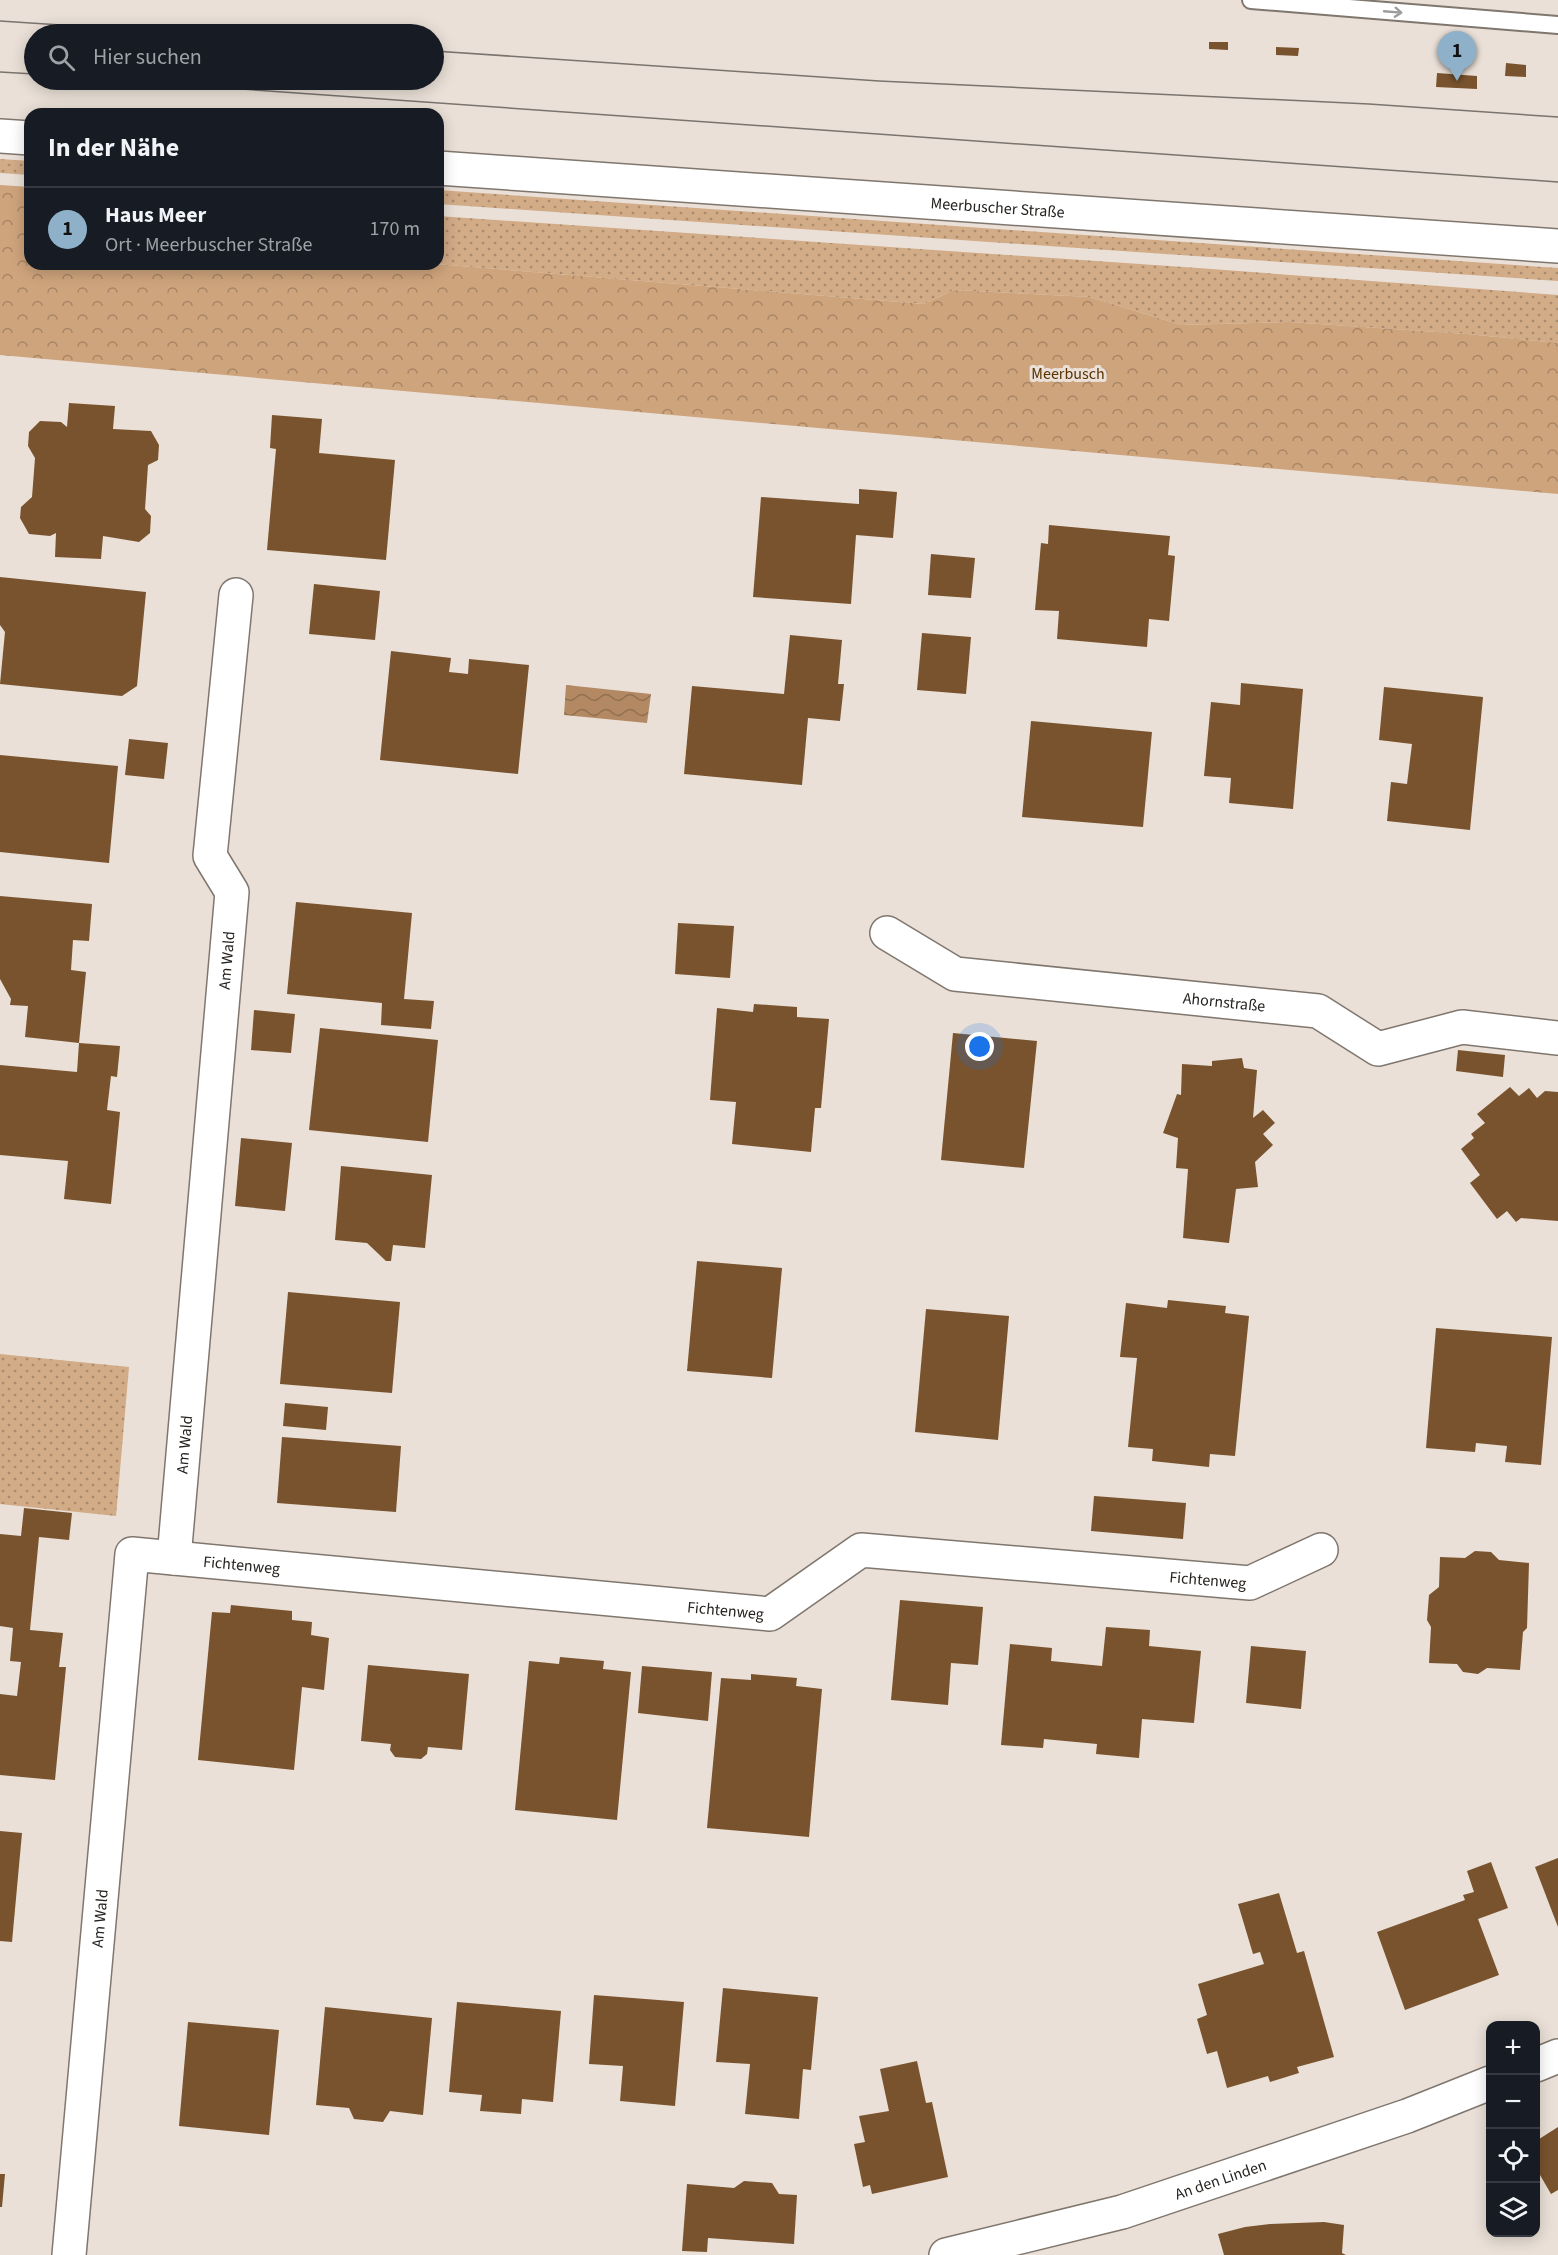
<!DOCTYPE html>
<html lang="de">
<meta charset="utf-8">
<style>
body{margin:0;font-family:"Source Sans 3",sans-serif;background:#20242c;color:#f1f3f6}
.controls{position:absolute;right:18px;bottom:18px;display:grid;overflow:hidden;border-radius:12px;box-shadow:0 3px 15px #0003}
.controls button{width:54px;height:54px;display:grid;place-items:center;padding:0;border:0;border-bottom:2px solid #363941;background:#171b24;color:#f1f3f6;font:30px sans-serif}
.you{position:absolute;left:980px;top:1047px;width:21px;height:21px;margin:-15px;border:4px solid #fff;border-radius:50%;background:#1a73e8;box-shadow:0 0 0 9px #1a73e833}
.badge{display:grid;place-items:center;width:39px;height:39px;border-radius:50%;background:#8eb1c9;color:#111;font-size:20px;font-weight:700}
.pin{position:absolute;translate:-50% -50px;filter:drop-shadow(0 2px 3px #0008)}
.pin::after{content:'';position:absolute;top:32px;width:21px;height:18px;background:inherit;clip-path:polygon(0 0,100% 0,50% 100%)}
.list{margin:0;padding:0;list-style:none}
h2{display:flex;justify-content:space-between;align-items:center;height:78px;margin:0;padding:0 24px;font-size:26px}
h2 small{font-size:20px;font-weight:400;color:#9ea1a6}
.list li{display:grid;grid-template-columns:39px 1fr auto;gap:18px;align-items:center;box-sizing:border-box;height:84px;padding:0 24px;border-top:2px solid #363941}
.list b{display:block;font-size:22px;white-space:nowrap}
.list p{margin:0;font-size:20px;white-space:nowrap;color:#9ea1a6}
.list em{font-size:20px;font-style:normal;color:#9ea1a6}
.icon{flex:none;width:33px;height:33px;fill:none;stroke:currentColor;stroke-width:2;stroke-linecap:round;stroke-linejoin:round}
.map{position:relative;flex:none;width:1558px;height:2255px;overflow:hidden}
.search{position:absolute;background:#171b24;box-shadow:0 3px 15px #0003;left:24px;top:24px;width:420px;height:66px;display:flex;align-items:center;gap:15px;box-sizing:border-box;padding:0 21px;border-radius:33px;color:#9ea1a6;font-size:22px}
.panel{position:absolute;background:#171b24;box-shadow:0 3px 15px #0003;left:24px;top:108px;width:420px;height:162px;border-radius:18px}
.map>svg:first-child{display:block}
.grass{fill:url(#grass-dots)}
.forest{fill:url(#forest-crowns)}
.water{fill:url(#water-waves)}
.building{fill:#79532d}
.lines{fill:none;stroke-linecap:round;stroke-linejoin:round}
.service-casing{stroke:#7f766e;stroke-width:20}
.minor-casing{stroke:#7f766e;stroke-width:36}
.secondary-casing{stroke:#7f766e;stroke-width:36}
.service{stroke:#fff;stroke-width:16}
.minor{stroke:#fff;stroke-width:33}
.secondary{stroke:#fff;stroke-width:33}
.tram{stroke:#7a736e;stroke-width:1.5}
.oneway{stroke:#9d9c9a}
.labels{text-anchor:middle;stroke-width:6;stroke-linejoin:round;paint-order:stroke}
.street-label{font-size:16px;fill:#26221f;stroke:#eae0d7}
.park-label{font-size:16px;fill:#5a3200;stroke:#eae0d7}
</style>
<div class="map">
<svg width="1558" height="2255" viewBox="0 0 1558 2255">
<defs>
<pattern id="grass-dots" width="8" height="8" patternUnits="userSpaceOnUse" patternTransform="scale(1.5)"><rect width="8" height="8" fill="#d2ab87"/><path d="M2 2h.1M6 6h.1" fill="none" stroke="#aa8b6e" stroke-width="1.8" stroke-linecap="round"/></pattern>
<pattern id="forest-crowns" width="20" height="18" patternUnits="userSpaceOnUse" patternTransform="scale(1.5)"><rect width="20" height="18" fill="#cea47c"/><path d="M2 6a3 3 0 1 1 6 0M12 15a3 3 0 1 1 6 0" fill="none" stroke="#a78565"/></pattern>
<pattern id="water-waves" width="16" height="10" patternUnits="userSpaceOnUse" patternTransform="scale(1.5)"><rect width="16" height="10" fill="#b28962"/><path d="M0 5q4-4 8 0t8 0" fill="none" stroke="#917050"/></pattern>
</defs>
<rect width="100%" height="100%" fill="#eae0d7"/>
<!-- grass -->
<g class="grass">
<polygon points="0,159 30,161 30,175 0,173"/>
<polygon points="438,190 1558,268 1558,281 438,204"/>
<polygon points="438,216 1198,268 1558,295 1558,343 1467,334 1289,322 1181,325 1090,297 954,290 924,304 436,264 438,264"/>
<polygon points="0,1354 129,1367 116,1516 0,1504"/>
</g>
<!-- forest -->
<polygon class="forest" points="0,185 30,187 30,264 436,264 924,304 954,290 1090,297 1181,325 1289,322 1467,334 1558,343 1558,494 0,355"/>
<!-- water -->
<polygon class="water" points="566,685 651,694 647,723 564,715"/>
<!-- building -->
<g class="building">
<polygon points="1209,42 1228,42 1228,50 1209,49"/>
<polygon points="1276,47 1299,48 1298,56 1276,55"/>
<polygon points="1506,63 1526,65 1526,77 1505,76"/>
<polygon points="1437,73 1477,76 1477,89 1436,87"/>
<polygon points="69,403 115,406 113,429 151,431 159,445 158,460 148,465 145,509 151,516 150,533 139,542 103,536 101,559 55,557 56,533 50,536 29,534 20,518 21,507 32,497 35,458 28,446 29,432 40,421 61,422 67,427"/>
<polygon points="272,415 322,419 319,453 395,460 386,560 267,550 276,449 270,448"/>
<polygon points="859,489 897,492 893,538 856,535 851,604 753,597 761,497 859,504"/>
<polygon points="1049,525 1170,536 1168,555 1175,556 1169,621 1149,619 1147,647 1057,639 1059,611 1035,610 1041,543 1048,544"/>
<polygon points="931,554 975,558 971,598 928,595"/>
<polygon points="0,577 146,592 137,686 122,696 0,684 5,632 0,625"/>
<polygon points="314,584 380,591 375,640 309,634"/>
<polygon points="922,633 971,637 966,694 917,690"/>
<polygon points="790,635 842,640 838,684 844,684 840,721 808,718 802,785 684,774 692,686 784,694"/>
<polygon points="391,651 451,658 449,672 468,674 469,659 529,665 518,774 380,760"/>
<polygon points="1241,683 1303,689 1293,809 1229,803 1231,778 1204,776 1211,702 1240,705"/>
<polygon points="1384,687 1483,697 1470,830 1387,821 1391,782 1407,784 1412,744 1379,740"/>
<polygon points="1031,721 1152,732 1143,827 1022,817"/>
<polygon points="129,739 168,743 164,779 125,775"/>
<polygon points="0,755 118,766 109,863 0,852"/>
<polygon points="0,896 92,904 89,941 73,940 71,970 86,972 79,1043 120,1046 117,1077 111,1076 107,1110 120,1112 111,1204 64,1199 68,1161 0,1155 0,1065 77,1072 79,1043 25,1037 28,1006 10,1005 11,999 0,979"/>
<polygon points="296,902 412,913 404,999 434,1001 431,1029 381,1025 382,1003 287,994"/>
<polygon points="678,923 734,926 730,978 675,974"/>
<polygon points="754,1004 797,1007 797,1017 829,1019 821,1108 815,1108 811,1152 732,1144 736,1102 710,1100 717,1008 753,1012"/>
<polygon points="254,1010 295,1014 291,1053 251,1050"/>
<polygon points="320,1028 438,1040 428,1142 309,1130"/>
<polygon points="953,1033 1037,1041 1024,1168 941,1160"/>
<polygon points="1458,1050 1505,1055 1503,1077 1456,1071"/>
<polygon points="1242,1058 1244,1068 1257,1070 1253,1118 1263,1110 1275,1123 1263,1134 1273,1145 1255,1162 1258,1187 1236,1189 1229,1243 1183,1238 1188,1169 1176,1168 1178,1138 1163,1133 1177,1094 1181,1095 1182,1064 1212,1066 1212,1061"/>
<polygon points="1510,1087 1519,1096 1529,1088 1537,1098 1545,1091 1558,1092 1558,1221 1521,1218 1516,1222 1507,1211 1497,1219 1470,1183 1480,1175 1461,1149 1474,1138 1471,1134 1485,1123 1477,1114"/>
<polygon points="241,1138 292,1143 285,1211 235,1206"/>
<polygon points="341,1166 432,1175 425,1248 393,1245 391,1261 386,1261 367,1243 335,1240"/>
<polygon points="697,1261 782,1268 772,1378 687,1371"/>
<polygon points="288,1292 400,1302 392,1393 280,1384"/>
<polygon points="1168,1300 1226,1306 1225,1313 1249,1316 1235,1456 1210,1454 1209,1467 1152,1461 1153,1449 1128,1447 1137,1358 1120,1357 1126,1303 1167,1308"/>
<polygon points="926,1309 1009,1316 998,1440 915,1432"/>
<polygon points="1436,1328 1552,1337 1541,1465 1505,1462 1507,1446 1476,1443 1475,1452 1426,1448"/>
<polygon points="285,1403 328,1407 326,1430 283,1426"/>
<polygon points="282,1437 401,1446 396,1512 277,1503"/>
<polygon points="1094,1496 1186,1503 1183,1539 1091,1531"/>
<polygon points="24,1508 72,1513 69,1540 39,1537 30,1630 63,1633 59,1667 66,1667 55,1780 0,1775 0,1694 17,1696 21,1662 10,1661 13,1628 0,1626 0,1534 21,1536"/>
<polygon points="1475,1551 1491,1552 1499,1560 1529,1563 1527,1628 1523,1632 1520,1670 1487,1668 1478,1674 1463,1672 1457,1664 1429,1663 1431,1627 1427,1620 1429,1595 1439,1587 1440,1557 1465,1558"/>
<polygon points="900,1600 983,1607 978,1665 951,1663 948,1705 891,1700"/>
<polygon points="231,1605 292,1611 292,1620 312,1622 311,1635 329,1638 324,1690 302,1687 294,1770 198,1760 212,1612 230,1613"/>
<polygon points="1106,1627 1150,1630 1149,1646 1201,1651 1194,1723 1142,1719 1139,1758 1096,1754 1097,1744 1044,1739 1043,1748 1001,1745 1010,1644 1052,1648 1051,1661 1102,1666"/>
<polygon points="1251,1646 1306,1651 1301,1709 1246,1703"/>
<polygon points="560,1657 604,1661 603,1669 631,1672 617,1820 515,1810 529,1661 559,1664"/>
<polygon points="368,1665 469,1674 462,1750 428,1747 427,1754 421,1759 395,1757 390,1750 391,1744 361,1741"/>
<polygon points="642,1666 712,1672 708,1721 638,1713"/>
<polygon points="751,1674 797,1678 796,1686 822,1689 809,1837 707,1828 721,1678 751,1680"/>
<polygon points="0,1831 22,1833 12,1942 0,1941"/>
<polygon points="1558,1858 1558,1927 1535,1867"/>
<polygon points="1491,1862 1508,1908 1478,1919 1499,1975 1405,2010 1377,1932 1465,1900 1463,1895 1474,1892 1467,1871"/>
<polygon points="1279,1893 1297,1953 1304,1951 1334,2057 1297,2067 1299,2073 1270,2082 1268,2076 1227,2088 1217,2051 1207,2054 1197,2019 1207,2015 1198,1984 1264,1964 1260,1952 1253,1954 1238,1904"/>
<polygon points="723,1988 818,1997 811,2070 803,2069 799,2119 745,2114 750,2064 716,2062"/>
<polygon points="594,1995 684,2002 675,2106 620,2101 623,2066 589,2064"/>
<polygon points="457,2002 561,2011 553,2102 522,2099 521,2114 480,2111 482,2095 449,2092"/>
<polygon points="325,2007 432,2018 423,2115 390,2111 383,2122 354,2119 349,2108 316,2105"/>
<polygon points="188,2022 279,2030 269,2135 179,2126"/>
<polygon points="917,2061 926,2103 932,2102 948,2177 872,2194 870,2185 863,2187 854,2144 865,2142 859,2116 889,2111 880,2069"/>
<polygon points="1558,2127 1558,2190 1551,2194 1536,2168 1536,2141"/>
<polygon points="0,2174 5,2174 2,2207 0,2207"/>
<polygon points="744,2181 772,2183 779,2194 797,2195 794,2244 708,2238 707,2252 682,2251 687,2184 734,2188"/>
<polygon points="1324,2222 1344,2225 1342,2253 1346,2255 1224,2255 1218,2234 1245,2227 1270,2224"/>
</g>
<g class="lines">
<!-- service casing -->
<g class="service-casing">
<polyline id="service" points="1251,0 1558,25"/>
</g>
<!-- minor casing -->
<g class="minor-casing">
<g id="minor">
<path id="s1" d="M887,933L955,974L1318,1011L1378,1049L1462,1027L1558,1038"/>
<path id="s2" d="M174,1558L770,1614L861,1550L1250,1583L1321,1550"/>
<polyline points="1536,2065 1558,2056"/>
<path id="s3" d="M69,2255L132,1554L174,1558L232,892L210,856L236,595"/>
<path id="s4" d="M946,2255L1122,2212L1407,2116L1490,2083"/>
</g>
</g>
<!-- secondary casing -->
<g class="secondary-casing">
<g id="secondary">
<polyline points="0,136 30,138"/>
<path id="s5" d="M438,168L1558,246"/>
</g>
</g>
<!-- service -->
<use href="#service" class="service"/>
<!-- minor -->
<use href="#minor" class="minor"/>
<!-- secondary -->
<use href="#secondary" class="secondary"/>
<!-- tram -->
<g class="tram">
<polyline points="0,21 198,34"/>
<polyline points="434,51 879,81 1369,104 1558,117"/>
<polyline points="0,72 34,74"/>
<polyline points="113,80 1558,182"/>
</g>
</g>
<!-- one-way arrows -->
<defs><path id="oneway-shaft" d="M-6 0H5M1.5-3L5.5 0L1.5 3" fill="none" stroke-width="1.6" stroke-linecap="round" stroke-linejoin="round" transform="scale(1.5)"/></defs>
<use class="oneway" href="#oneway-shaft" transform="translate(1393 12) rotate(5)"/>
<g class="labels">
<!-- street labels -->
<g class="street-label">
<text dy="6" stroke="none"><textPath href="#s5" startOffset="561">Meerbuscher Straße</textPath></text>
<text dy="6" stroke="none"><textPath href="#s3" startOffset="1346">Am Wald</textPath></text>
<text dy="6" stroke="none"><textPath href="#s1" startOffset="350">Ahornstraße</textPath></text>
<text dy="6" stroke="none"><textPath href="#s3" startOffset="860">Am Wald</textPath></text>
<text dy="6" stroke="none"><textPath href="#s2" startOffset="68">Fichtenweg</textPath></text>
<text dy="6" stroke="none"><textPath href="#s2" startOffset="1058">Fichtenweg</textPath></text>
<text dy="6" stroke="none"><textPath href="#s2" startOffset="554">Fichtenweg</textPath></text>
<text dy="6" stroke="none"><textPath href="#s3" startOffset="338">Am Wald</textPath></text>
<text dy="6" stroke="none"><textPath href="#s4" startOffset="285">An den Linden</textPath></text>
</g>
<!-- park labels -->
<g class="park-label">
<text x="1068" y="379">Meerbusch</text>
</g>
</g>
</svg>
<div class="controls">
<button>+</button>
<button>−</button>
<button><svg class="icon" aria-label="locate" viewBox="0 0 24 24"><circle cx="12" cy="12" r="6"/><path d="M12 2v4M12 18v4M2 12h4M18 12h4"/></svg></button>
<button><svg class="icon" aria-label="layers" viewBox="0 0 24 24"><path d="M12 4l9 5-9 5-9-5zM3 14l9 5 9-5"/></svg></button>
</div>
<div class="you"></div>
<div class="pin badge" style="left:1457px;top:81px">1</div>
<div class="search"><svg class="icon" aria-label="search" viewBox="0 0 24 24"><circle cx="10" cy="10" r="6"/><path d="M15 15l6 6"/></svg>Hier suchen</div>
<section class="panel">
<h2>In der Nähe<small></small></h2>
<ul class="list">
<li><span class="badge">1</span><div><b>Haus Meer</b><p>Ort · Meerbuscher Straße</p></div><em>170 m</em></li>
</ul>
</section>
</div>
